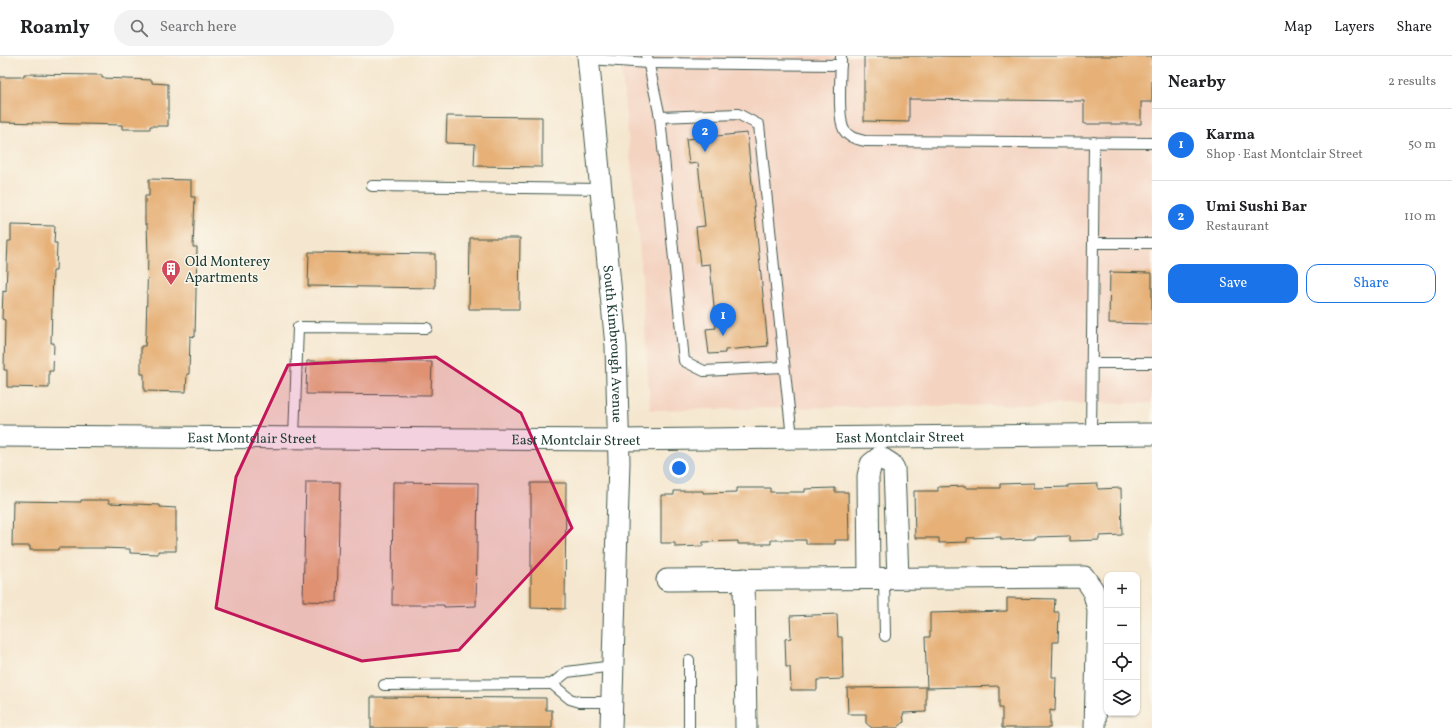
<!DOCTYPE html>
<meta charset="utf-8">
<style>
body{margin:0;font-family:Vollkorn,serif;background:#f2f2f2;color:#202124}
.controls{position:absolute;right:12px;bottom:12px;display:grid;overflow:hidden;border-radius:8px;box-shadow:0 1px 3px #0004}
.controls button{width:36px;height:36px;display:grid;place-items:center;padding:0;border:0;border-bottom:1px solid #e0e0e0;background:#fff;color:#202124;font:20px sans-serif}
.you{position:absolute;left:679px;top:412px;width:14px;height:14px;margin:-10px;border:3px solid #fff;border-radius:50%;background:#1a73e8;box-shadow:0 0 0 6px #1a73e833}
.badge{display:grid;place-items:center;width:26px;height:26px;border-radius:50%;background:#1a73e8;color:#fff;font-size:13px;font-weight:700}
.pin{position:absolute;translate:-50% -33px;filter:drop-shadow(0 1px 2px #0008)}
.pin::after{content:'';position:absolute;top:21px;width:14px;height:12px;background:inherit;clip-path:polygon(0 0,100% 0,50% 100%)}
.list{margin:0;padding:0;list-style:none}
h2{display:flex;justify-content:space-between;align-items:center;height:52px;margin:0;padding:0 16px;font-size:17px}
h2 small{font-size:13px;font-weight:400;color:#757577}
.list li{display:grid;grid-template-columns:26px 1fr auto;gap:12px;align-items:center;box-sizing:border-box;height:72px;padding:0 16px;border-top:1px solid #e0e0e0}
.list b{display:block;font-size:15px;white-space:nowrap}
.list p{margin:0;font-size:13px;white-space:nowrap;color:#757577}
.list em{font-size:13px;font-style:normal;color:#757577}
.actions{display:flex;gap:8px;padding:12px 16px}
.actions a{flex:1;padding:9px 0;border:1px solid #1a73e8;border-radius:12px;text-align:center;font-size:14px;color:#1a73e8}
.actions .main{background:#1a73e8;color:#fff}
.icon{flex:none;width:22px;height:22px;fill:none;stroke:currentColor;stroke-width:2;stroke-linecap:round;stroke-linejoin:round}
.map{position:relative;flex:none;width:1152px;height:672px;overflow:hidden}
header{display:flex;align-items:center;gap:24px;box-sizing:border-box;height:56px;padding:0 20px;background:#fff;border-bottom:1px solid #e0e0e0}
header strong{font-size:19px}
nav{display:flex;gap:22px;margin-inline-start:auto;font-size:14px}
.search{width:280px;height:36px;background:#f2f2f2;display:flex;align-items:center;gap:10px;box-sizing:border-box;padding:0 14px;border-radius:22px;color:#757577;font-size:15px}
main{display:flex}
aside{flex:1;background:#fff}
.map>svg:first-child{display:block}
.built{fill:#f4d3c1}
.building{fill:#e6b077}
.lines{fill:none;stroke-linecap:round;stroke-linejoin:round}
.service-casing{stroke:#3f564b;stroke-width:12}
.minor-casing{stroke:#3f564b;stroke-width:23}
.service{stroke:#fff;stroke-width:10}
.minor{stroke:#fff;stroke-width:21}
.marked{fill:#c2185b;fill-opacity:0.2;stroke:#c2185b;stroke-width:3;stroke-linejoin:round}
.labels{text-anchor:middle;stroke-width:3;stroke-linejoin:round;paint-order:stroke}
.poi-label{font-size:14px;fill:#1f3d34;stroke:#fbf7ec;text-anchor:start}
.street-label{font-size:14px;fill:#1f3d34;stroke:#fbf7ec}
</style>
<header>
<strong>Roamly</strong>
<div class="search"><svg class="icon" aria-label="search" viewBox="0 0 24 24"><circle cx="10" cy="10" r="6"/><path d="M15 15l6 6"/></svg>Search here</div>
<nav><a>Map</a><a>Layers</a><a>Share</a></nav>
</header>
<main>
<div class="map">
<svg width="1152" height="672" viewBox="0 0 1152 672">
<rect width="100%" height="100%" fill="#fbf7ec"/>
<filter id="ink" filterUnits="userSpaceOnUse"><feTurbulence type="fractalNoise" baseFrequency=".025" numOctaves="2"/><feDisplacementMap in="SourceGraphic" scale="8" xChannelSelector="R" yChannelSelector="G"/><feConvolveMatrix kernelMatrix="1 2 1 2 8 2 1 2 1" color-interpolation-filters="sRGB"/></filter>
<filter id="wash" filterUnits="userSpaceOnUse"><feTurbulence type="fractalNoise" baseFrequency=".012" numOctaves="4" result="noise"/><feDisplacementMap in="SourceGraphic" scale="16" xChannelSelector="R" yChannelSelector="G"/><feGaussianBlur stdDeviation="0.9" result="paint"/><feColorMatrix in="noise" values="0 0 0 0 0 0 0 0 0 0 0 0 0 0 0 0 0 1.4 0 .05"/><feComposite in="paint" operator="in"/></filter>
<g filter="url(#wash)">
<rect width="100%" height="100%" fill="#f5e7cf"/>
<!-- built -->
<polygon class="built" points="620,0 1152,0 1152,347 650,354 641,209"/>
<g id="blocks">
<!-- building -->
<g class="building">
<polygon points="864,0 1152,0 1152,46 1141,46 1141,68 1084,68 1084,45 909,43 909,66 864,65"/>
<polygon points="24,18 102,19 102,22 152,24 152,27 168,28 168,70 150,70 150,73 122,73 122,69 0,66 0,21 24,21"/>
<polygon points="447,60 542,61 542,111 474,110 475,88 446,87"/>
<polygon points="747,77 768,290 725,294 725,297 709,298 706,273 716,272 710,208 700,209 696,171 705,170 698,107 689,108 686,83"/>
<polygon points="149,123 191,124 191,141 195,141 193,191 197,191 195,281 190,280 189,318 187,318 186,336 144,335 144,318 141,318 141,290 145,290 146,278 148,199 147,168 145,168 145,140 149,140"/>
<polygon points="11,169 55,170 54,187 57,187 56,215 53,215 51,287 54,287 53,315 49,315 49,332 7,331 7,314 4,314 5,264 2,263 3,235 6,236 8,185 11,185"/>
<polygon points="470,182 520,182 519,253 469,253"/>
<polygon points="309,196 435,198 435,232 308,230"/>
<polygon points="1110,216 1152,217 1152,268 1109,267"/>
<polygon points="307,305 432,306 431,339 306,338"/>
<polygon points="306,426 340,426 337,546 303,545"/>
<polygon points="393,426 478,427 476,550 444,551 444,549 392,549"/>
<polygon points="531,427 566,427 565,553 531,552"/>
<polygon points="1034,427 1034,432 1068,431 1068,429 1098,428 1098,433 1121,432 1122,479 1099,480 1099,484 1070,485 1070,480 1035,481 1035,483 1001,484 1001,481 967,482 967,486 939,487 939,482 915,482 914,435 938,435 938,431 966,430 966,432 1000,432 1000,428"/>
<polygon points="737,432 770,432 770,436 805,436 805,433 835,432 835,436 848,436 849,484 835,484 835,488 806,488 806,484 771,484 771,488 738,488 738,485 703,486 703,490 675,491 675,487 661,487 661,439 674,439 674,435 703,435 703,437 737,436"/>
<polygon points="81,444 109,444 109,447 160,449 160,451 176,452 176,495 158,495 158,498 130,497 130,493 100,492 58,492 58,494 30,494 30,490 12,490 13,445 81,446"/>
<polygon points="1007,542 1055,543 1054,556 1059,556 1058,586 1053,586 1052,621 1056,621 1055,655 1050,654 1050,672 1002,672 1002,652 999,652 999,630 927,632 925,581 930,581 930,557 1007,555"/>
<polygon points="837,558 838,581 842,581 843,623 817,624 817,634 791,634 790,611 786,611 785,583 791,582 790,560"/>
<polygon points="926,631 926,656 903,657 904,666 897,672 872,672 866,667 866,658 848,658 847,632"/>
<polygon points="371,641 546,642 546,654 552,654 552,672 371,672"/>
</g>
</g>
</g>
<g filter="url(#ink)">
<use href="#blocks" fill-opacity="0" stroke="#3f564b" stroke-width="1"/>
<g class="lines">
<!-- service casing -->
<g class="service-casing">
<g id="service">
<polyline points="647,0 660,61 738,58 759,69 792,382"/>
<path d="M841,0C841,16 837,61 844,74C849,82 857,83 865,85L1152,87"/>
<polyline points="589,3 648,7 841,9"/>
<polyline points="660,61 684,305 704,315 784,311"/>
<polyline points="372,130 601,133"/>
<polyline points="1093,187 1152,187"/>
<polyline points="1092,307 1152,307"/>
<polyline points="1091,379 1094,86"/>
<polyline points="294,381 298,271 427,272"/>
<polyline points="884,522 885,580"/>
<polyline points="689,604 689,672"/>
<polyline points="552,628 570,643 580,646 612,646"/>
<polyline points="384,629 552,628 567,616 613,610"/>
</g>
</g>
<!-- minor casing -->
<g class="minor-casing">
<g id="minor">
<path id="s1" d="M588,0L616,290L619,406L611,672"/>
<path id="s2" d="M0,380L619,384L1152,378"/>
<polyline points="880,401 891,408 894,413 898,522"/>
<polyline points="869,522 868,420 871,408 880,401"/>
<polyline points="744,523 746,672"/>
<polyline points="667,524 1084,521 1093,534 1098,554 1095,672"/>
</g>
</g>
<!-- service -->
<use href="#service" class="service"/>
<!-- minor -->
<use href="#minor" class="minor"/>
</g>
</g>
<!-- marked area -->
<path class="marked" d="M436,301L521,357L572,472L459,594L362,605L216,552L236,421L288,309Z"/>
<!-- icons -->
<defs>
<g id="building-pin" transform="scale(1)"><path d="M0 17L-7.5 6A9.5 9.5 0 1 1 7.5 6Z" fill="#d1495b" stroke="#fbf7ec"/><path d="M-4-6H4V6H1V3H-1V6H-4ZM-2.5-4.3h1.7v1.8h-1.7ZM.8-4.3h1.7v1.8H.8ZM-2.5-1h1.7V.8h-1.7ZM.8-1h1.7V.8H.8Z" fill="#fff"/></g>
</defs>
<g fill-rule="evenodd">
<use href="#building-pin" x="171" y="213"/>
</g>
<g class="labels">
<!-- poi labels -->
<g class="poi-label">
<text x="185" y="210">Old Monterey<tspan x="185" dy="16">Apartments</tspan></text>
</g>
<!-- street labels -->
<g class="street-label">
<text dy="5" stroke="none"><textPath href="#s1" startOffset="289">South Kimbrough Avenue</textPath></text>
<text dy="5" stroke="none"><textPath href="#s2" startOffset="900">East Montclair Street</textPath></text>
<text dy="5" stroke="none"><textPath href="#s2" startOffset="252">East Montclair Street</textPath></text>
<text dy="5" stroke="none"><textPath href="#s2" startOffset="576">East Montclair Street</textPath></text>
</g>
</g>
</svg>
<div class="controls">
<button>+</button>
<button>−</button>
<button><svg class="icon" aria-label="locate" viewBox="0 0 24 24"><circle cx="12" cy="12" r="6"/><path d="M12 2v4M12 18v4M2 12h4M18 12h4"/></svg></button>
<button><svg class="icon" aria-label="layers" viewBox="0 0 24 24"><path d="M12 4l9 5-9 5-9-5zM3 14l9 5 9-5"/></svg></button>
</div>
<div class="you"></div>
<div class="pin badge" style="left:723px;top:280px">1</div>
<div class="pin badge" style="left:705px;top:96px">2</div>
</div>
<aside>
<h2>Nearby<small>2 results</small></h2>
<ul class="list">
<li><span class="badge">1</span><div><b>Karma</b><p>Shop · East Montclair Street</p></div><em>50 m</em></li>
<li><span class="badge">2</span><div><b>Umi Sushi Bar</b><p>Restaurant</p></div><em>110 m</em></li>
</ul>
<div class="actions"><a class="main">Save</a><a>Share</a></div>
</aside>
</main>
